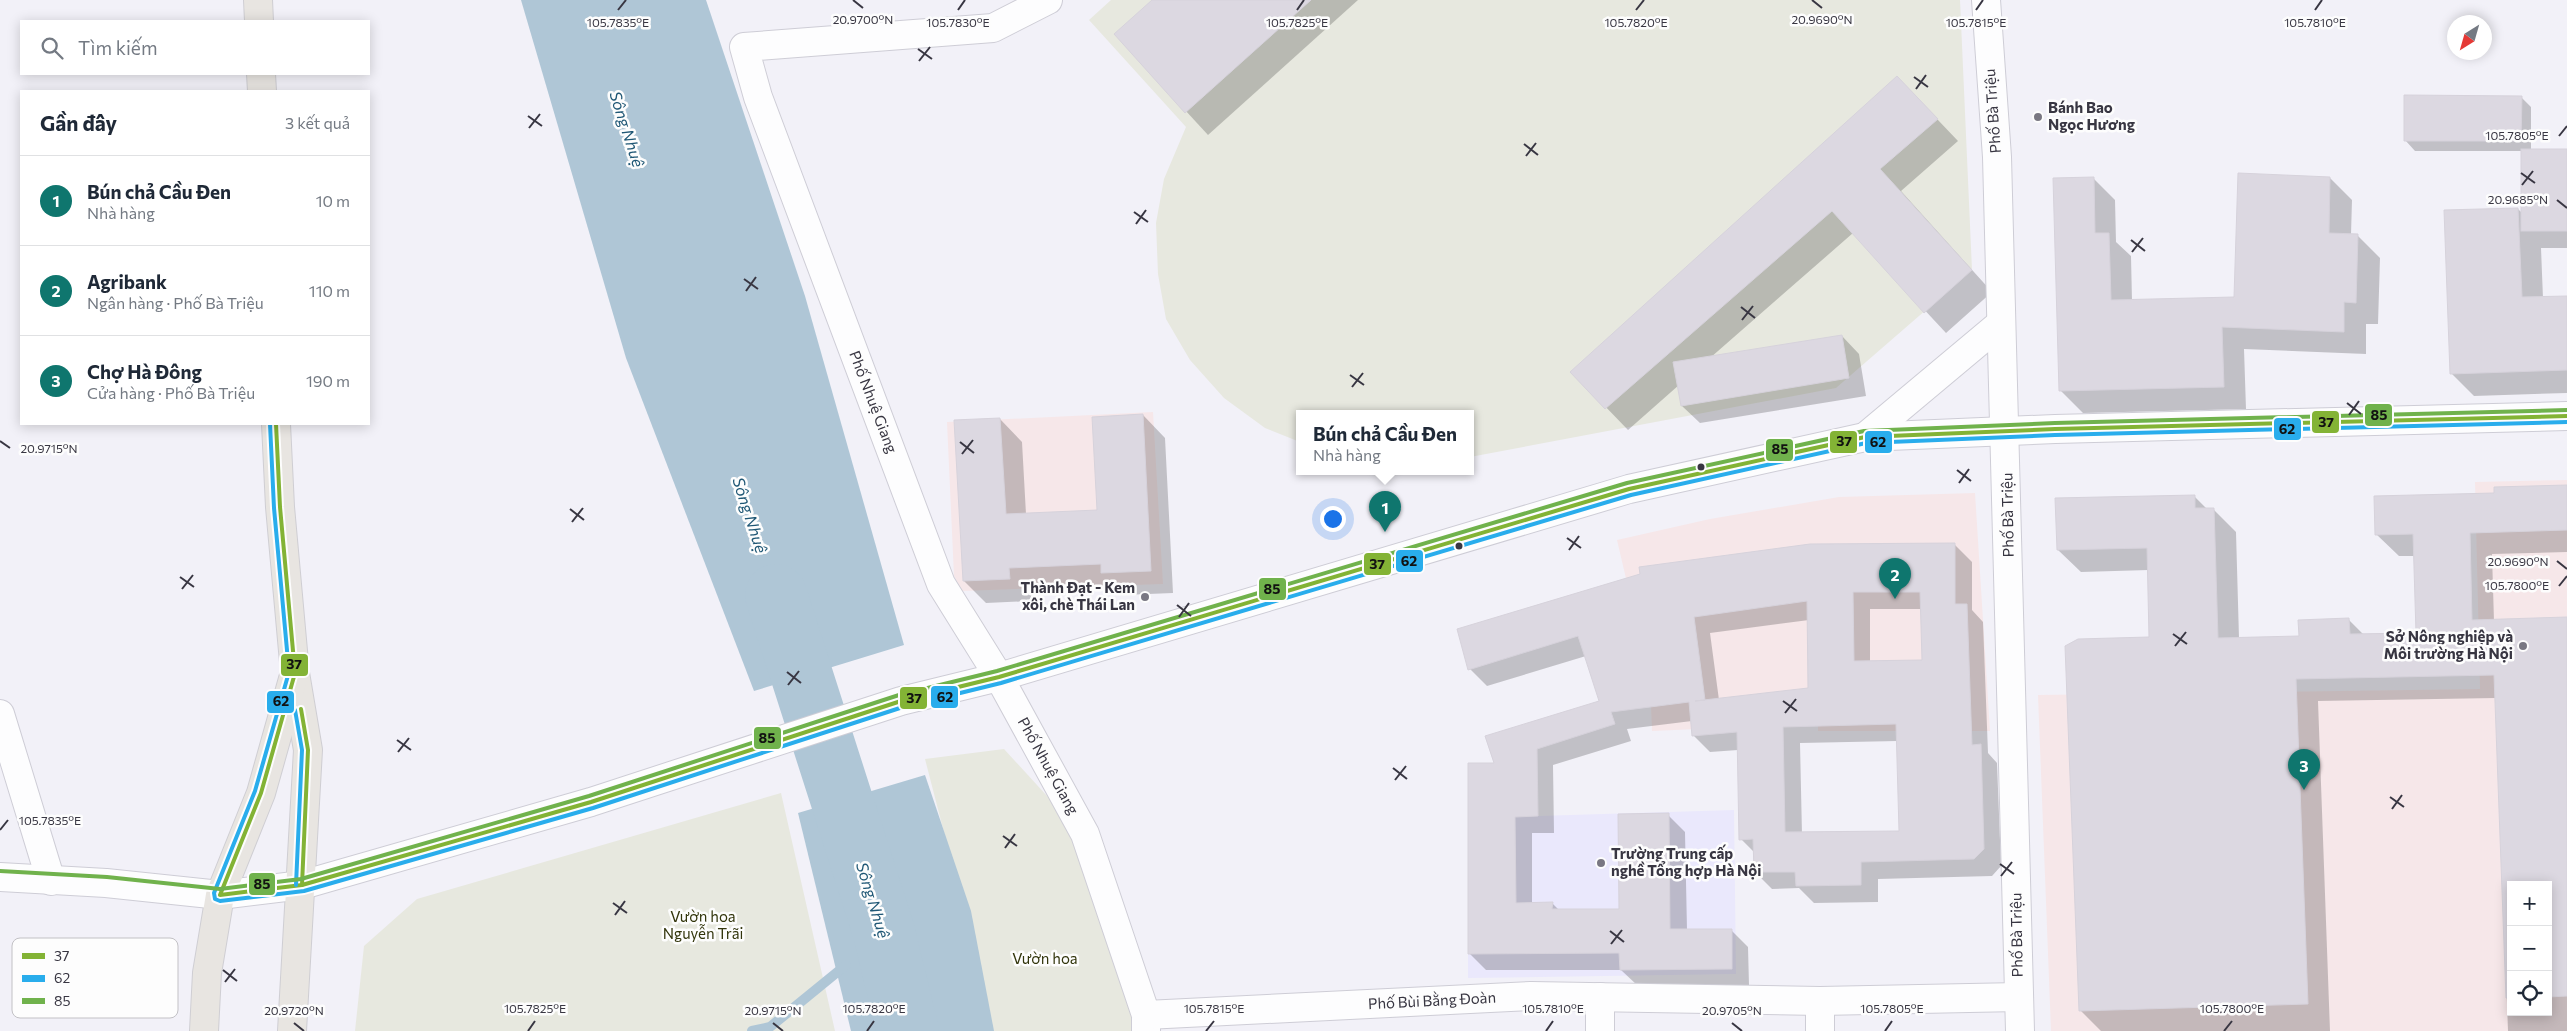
<!DOCTYPE html>
<html lang="vi">
<meta charset="utf-8">
<style>
body{margin:0;font-family:Commissioner,sans-serif;background:#f2f2f3;color:#1f2937}
.controls{position:absolute;right:15px;bottom:15px;display:grid;overflow:hidden;border-radius:0px;box-shadow:0 2px 12px #0003}
.controls button{width:45px;height:45px;display:grid;place-items:center;padding:0;border:0;border-bottom:1px solid #e0e1e3;background:#fff;color:#1f2937;font:25px sans-serif}
.compass{position:absolute;left:2447px;top:15px;width:45px;height:45px;border-radius:50%;background:#fff;box-shadow:0 2px 12px #0003;rotate:217deg}
.you{position:absolute;left:1332px;top:518px;width:18px;height:18px;margin:-12px;border:4px solid #fff;border-radius:50%;background:#1a73e8;box-shadow:0 0 0 8px #1a73e833}
.badge{display:grid;place-items:center;width:32px;height:32px;border-radius:50%;background:#0f766e;color:#fff;font-size:16px;font-weight:700}
.pin{position:absolute;translate:-50% -41px;filter:drop-shadow(0 1px 2px #0008)}
.pin::after{content:'';position:absolute;top:26px;width:18px;height:15px;background:inherit;clip-path:polygon(0 0,100% 0,50% 100%)}
.popup{position:absolute;left:1296px;top:410px;width:178px;height:65px;box-sizing:border-box;display:grid;place-content:center;border-radius:0px;background:#fff;filter:drop-shadow(0 1px 4px #0005);font-size:16px;white-space:nowrap;color:#747a83}
.popup b{font-size:19px;color:#1f2937}
.popup::after{content:'';position:absolute;left:50%;top:100%;margin-left:-10px;border:10px solid transparent;border-top-color:#fff}
.list{margin:0;padding:0;list-style:none}
h2{display:flex;justify-content:space-between;align-items:center;height:65px;margin:0;padding:0 20px;font-size:21px}
h2 small{font-size:16px;font-weight:400;color:#747a83}
.list li{display:grid;grid-template-columns:32px 1fr auto;gap:15px;align-items:center;box-sizing:border-box;height:90px;padding:0 20px;border-top:1px solid #e0e1e3}
.list b{display:block;font-size:19px;white-space:nowrap}
.list p{margin:0;font-size:16px;white-space:nowrap;color:#747a83}
.list em{font-size:16px;font-style:normal;color:#747a83}
.icon{flex:none;width:28px;height:28px;fill:none;stroke:currentColor;stroke-width:2;stroke-linecap:round;stroke-linejoin:round}
.map{position:relative;flex:none;width:2567px;height:1031px;overflow:hidden}
.search{position:absolute;background:#fff;box-shadow:0 2px 12px #0003;left:20px;top:20px;width:350px;height:55px;display:flex;align-items:center;gap:12px;box-sizing:border-box;padding:0 18px;border-radius:0px;color:#747a83;font-size:19px}
.panel{position:absolute;background:#fff;box-shadow:0 2px 12px #0003;left:20px;top:90px;width:350px;height:335px;border-radius:0px}
.map>svg:first-child{display:block}
.commercial{fill:#f6e7e9;fill-rule:evenodd}
.built{fill:#eae8fc}
.green{fill:#e7e8df}
.water{fill:#afc6d6}
.shadow{fill:#0003;fill-rule:evenodd}
.lines{fill:none;stroke-linecap:round;stroke-linejoin:round}
.stream{stroke:#afc6d6;stroke-width:10}
.river{stroke:#afc6d6;stroke-width:62}
.building{fill:#dcd8e1;stroke:#d6d2db;fill-rule:evenodd}
.street-casing{stroke:#cecdd6;stroke-width:30}
.secondary-casing{stroke:#cecdd6;stroke-width:30}
.primary-casing{stroke:#cfced3;stroke-width:30}
.street{stroke:#fdfdfe;stroke-width:28}
.secondary{stroke:#fdfdfe;stroke-width:28}
.primary{stroke:#e8e5e1;stroke-width:28}
.bus-1-casing{stroke:#fdfdfd;stroke-width:8}
.bus-2-casing{stroke:#fdfdfd;stroke-width:8}
.bus-3-casing{stroke:#fdfdfd;stroke-width:8}
.bus-1{stroke:#83b335;stroke-width:4}
.bus-2{stroke:#29adec;stroke-width:4}
.bus-3{stroke:#70b24c;stroke-width:4}
.ticks{fill:none;stroke:#383642;stroke-width:2}
.poi-dot{fill:#797782;stroke:#fdfdfd;stroke-width:2}
.bus-dot{fill:#383642;stroke:#fdfdfd;stroke-width:2}
.labels{text-anchor:middle;stroke-width:5;stroke-linejoin:round;paint-order:stroke}
.poi-label{font-size:15px;font-weight:bold;fill:#383642;stroke:#fdfdfd;text-anchor:start}
.street-label{font-size:15px;fill:#383642;stroke:#fdfdfd}
.park-label{font-size:15px;fill:#32350b;stroke:#fdfdfd}
.water-label{font-size:16px;font-style:italic;fill:#1f5775;stroke:#fdfdfd}
.key{fill:#fdfdfd;stroke:#c2c1c5;stroke-width:1}
.key-label{font-size:14px;fill:#383642}
.ticks-label{font-size:12px;text-anchor:middle;fill:#383642;stroke:#fdfdfd;stroke-width:5;stroke-linejoin:round;paint-order:stroke}
.line-badge{stroke:#fdfdfd;stroke-width:2}
.pale-badge-label{font-size:14px;text-anchor:middle;font-weight:bold;fill:#111}
</style>
<div class="map">
<svg width="2567" height="1031" viewBox="0 0 2567 1031">
<rect width="100%" height="100%" fill="#f2f1f8"/>
<!-- commercial -->
<g class="commercial">
<polygon points="1153,412 1163,584 962,591 954,576 947,422"/>
<path d="M2567,480V1031H2051L2038,695L2480,689L2475,482ZM2511,885H2548V1012H2511Z"/>
<polygon points="1975,493 1990,731 1818,731 1818,724 1652,731 1650,681 1617,540 1710,519 1839,497"/>
</g>
<!-- built -->
<polygon class="built" points="1468,763 1538,816 1734,810 1736,974 1468,978"/>
<!-- green -->
<g class="green">
<polygon points="1111,0 1960,0 1972,270 1836,388 1470,457 1470,413 1300,413 1300,442 1265,428 1224,398 1190,360 1166,319 1158,274 1156,223 1164,179 1186,127 1089,20"/>
<polygon points="1004,749 1079,831 1134,1017 1136,1031 988,1031 962,902 925,759"/>
<polygon points="781,793 835,1031 355,1031 364,946 417,899"/>
</g>
<!-- water -->
<g class="water">
<polygon points="521,0 706,0 805,296 904,645 754,691 626,358"/>
<polygon points="925,775 971,911 994,1031 851,1031 798,813"/>
</g>
<!-- shadow -->
<g class="shadow">
<polygon points="1154,0 1358,0 1208,135 1115,34"/>
<polygon points="2521,97 2531,107 2531,150 2567,150 2567,248 2541,248 2543,298 2567,297 2567,393 2474,396 2452,374 2518,209 2522,213 2522,151 2415,151 2405,140"/>
<polygon points="1918,99 1958,141 1901,191 1992,292 1946,333 1853,233 1710,358 1842,336 1859,354 1866,396 1700,423 1682,406 1679,385 1628,430 1572,372"/>
<polygon points="2093,178 2115,200 2116,242 2131,256 2132,301 2235,298 2330,178 2352,200 2351,235 2357,235 2380,258 2378,324 2366,324 2366,354 2244,349 2246,409 2083,413 2060,390"/>
<polygon points="1143,415 1165,438 1173,593 1124,595 1116,586 1031,590 1032,601 986,603 964,581 1000,419 1022,442 1026,514 1098,511"/>
<path d="M2567,486V552L2492,554L2494,621L2567,619V1031H2508L2496,698L2318,701L2330,1031H2101L2080,1010L2150,638L2149,570L2081,572L2058,550L2194,496L2207,509H2213L2236,532L2239,638L2300,637L2349,620L2364,635L2417,634L2415,556H2399L2376,534L2496,495ZM2511,885H2548V1012H2511Z"/>
<path d="M1955,545L1972,562V610L1983,622L1988,753L1997,763L2001,866L1992,876L1878,879V902L1814,903L1799,888L1772,889L1755,872V853L1741,839L1738,750L1710,752L1693,735L1692,721L1627,729L1631,741L1553,765L1554,833H1532V904L1552,903L1559,910H1620L1668,815L1685,832L1687,930H1731L1748,947L1749,985L1638,986L1621,970H1486L1469,953L1496,764L1601,701L1586,656L1487,686L1470,669L1458,630ZM1870,609H1922L1924,661L1870,662ZM1809,620L1810,689L1719,700L1710,633ZM1898,741L1900,832L1802,834L1800,743Z"/>
</g>
<g class="lines">
<!-- stream -->
<polyline class="stream" points="752,1031 770,1027 846,965"/>
<!-- river -->
<polyline class="river" points="776,595 883,929 908,1031"/>
</g>
<!-- building -->
<g class="building">
<polygon points="1152,0 1311,0 1185,113 1114,34"/>
<polygon points="1897,76 1938,119 1880,169 1972,270 1924,313 1832,211 1605,409 1570,372"/>
<polygon points="2404,95 2522,96 2521,141 2404,141"/>
<rect x="2521" y="149" width="46" height="82"/>
<polygon points="2238,173 2330,177 2329,233 2358,234 2356,303 2344,302 2344,332 2222,327 2224,387 2059,391 2053,178 2094,177 2095,233 2109,233 2111,300 2234,297"/>
<polygon points="2518,208 2522,297 2567,296 2567,370 2450,374 2444,210"/>
<polygon points="1842,335 1849,378 1681,406 1673,362"/>
<polygon points="1143,414 1151,571 1101,573 1101,564 1009,568 1010,579 963,581 954,420 1000,418 1006,514 1097,510 1092,417"/>
<polygon points="2567,485 2567,530 2470,533 2472,620 2567,617 2567,996 2548,997 2548,885 2511,885 2511,998 2506,998 2494,675 2296,679 2308,1004 2079,1011 2065,646 2078,639 2149,637 2147,548 2057,550 2055,498 2195,495 2195,508 2214,508 2218,638 2299,636 2298,620 2349,618 2350,634 2416,633 2413,534 2375,535 2374,496 2494,493 2494,487"/>
<path d="M1955,543V604H1967L1972,745L1981,744L1984,849L1974,859L1861,862V885L1796,886L1795,872H1754L1753,839L1739,840L1737,732L1692,736L1689,702L1611,712L1615,724L1537,749L1538,816L1515,817L1516,903L1553,902L1552,909H1619L1618,814L1669,813L1670,929H1732V969L1620,970L1619,953L1468,954V763H1494L1485,736L1599,701L1578,636L1468,670L1457,629L1640,574L1639,567L1810,544ZM1853,592H1920L1922,660L1854,661ZM1807,601L1808,688L1695,701L1705,700L1694,617ZM1896,724L1899,831L1785,832L1783,727Z"/>
</g>
<g class="lines">
<!-- street casing -->
<g class="street-casing">
<g id="street">
<polyline points="1048,0 993,28 744,47 758,97 941,584 999,677 1085,834 1146,1015 1146,1031"/>
<polyline points="0,714 51,881"/>
<polyline points="1600,997 1600,1031"/>
<polyline points="1820,1001 1820,1031"/>
<polyline points="1146,1015 1531,996 1820,1001 2019,997"/>
</g>
</g>
<!-- secondary casing -->
<g class="secondary-casing">
<g id="secondary">
<polyline points="1986,0 1997,157 2020,1031"/>
<polyline points="1865,437 2000,324"/>
<polyline points="0,877 106,883 220,895 302,885 591,802 901,701 999,677 1629,489 1865,437 2055,429 2567,416"/>
</g>
</g>
<!-- primary casing -->
<g class="primary-casing">
<g id="primary">
<polyline points="258,0 259,21"/>
<polyline points="261,74 262,91"/>
<polyline points="276,424 280,507 295,673 308,750 292,1031"/>
<polyline points="204,1031 207,973 220,895 261,793 293,679"/>
</g>
</g>
<!-- street -->
<use href="#street" class="street"/>
<!-- secondary -->
<use href="#secondary" class="secondary"/>
<!-- primary -->
<use href="#primary" class="primary"/>
<!-- bus-1 casing -->
<g class="bus-1-casing">
<g id="bus-1">
<polyline points="276,424 280,507 295,673 261,793 220,895 302,885 591,802 901,701 999,677 1629,489 1865,437 2055,429 2567,416"/>
<polyline points="301,709 308,750 302,885"/>
</g>
</g>
<!-- bus-2 casing -->
<g class="bus-2-casing">
<g id="bus-2">
<polyline points="270,424 274,508 289,672 255,791 214,893 215,899 220,901 304,891 593,808 903,707 1001,683 1631,495 1866,443 2055,435 2567,422"/>
<polyline points="295,710 302,750 296,885"/>
</g>
</g>
<!-- bus-3 casing -->
<g class="bus-3-casing">
<polyline id="bus-3" points="0,871 107,877 220,889 301,879 589,796 899,695 997,671 1627,483 1864,431 2055,423 2567,410"/>
</g>
<!-- bus-1 -->
<use href="#bus-1" class="bus-1"/>
<!-- bus-2 -->
<use href="#bus-2" class="bus-2"/>
<!-- bus-3 -->
<use href="#bus-3" class="bus-3"/>
</g>
<!-- ticks -->
<path class="ticks" d="M853,0L863,8M1812,0L1822,8M618,10L626,0M958,10L965,0M1297,10L1304,0M1636,10L1644,0M1976,10L1983,0M2315,10L2322,0M918,49L932,59M919,61L930,47M1914,77L1928,87M1916,89L1926,75M528,116L542,126M529,128L540,114M2559,136L2567,126M1524,144L1538,155M1526,156L1536,143M2521,173L2535,183M2522,185L2533,171M2557,200L2567,208M1134,212L1148,222M1136,224L1146,210M2131,240L2145,251M2132,252L2143,238M744,279L758,289M746,291L756,277M1741,307L1755,318M1742,320L1753,306M1350,375L1364,385M1352,387L1363,373M2347,403L2361,414M2349,415L2359,401M0,441L10,448M960,442L974,453M962,454L973,440M1957,470L1971,481M1959,483L1969,469M570,509L584,520M572,522L583,508M1567,538L1581,548M1569,550L1579,536M2557,561L2567,569M180,577L194,587M2559,586L2567,576M182,589L193,575M1177,605L1191,616M1179,617L1189,603M2173,634L2187,644M2175,646L2186,632M787,672L801,683M788,685L799,671M1783,701L1797,711M1785,713L1796,699M397,740L411,750M398,752L409,738M1393,768L1407,779M1395,780L1406,766M2390,797L2404,807M2392,809L2402,795M0,830L8,820M1003,836L1017,846M1005,848L1015,834M2000,864L2014,874M2001,876L2012,862M613,903L627,913M615,915L625,901M1610,931L1624,942M1611,944L1622,930M223,970L237,981M225,982L235,969M294,1023L304,1031M773,1023L783,1031M1732,1023L1742,1031M528,1031L535,1021M867,1031L874,1021M1206,1031L1214,1021M1546,1031L1553,1021M1885,1031L1892,1021M2224,1031L2232,1021"/>
<!-- markers -->
<g class="poi-dot">
<circle cx="2038" cy="117" r="5"/>
<circle cx="1145" cy="597" r="5"/>
<circle cx="2523" cy="646" r="5"/>
<circle cx="1601" cy="863" r="5"/>
</g>
<g class="bus-dot">
<circle cx="1701" cy="467" r="4.5"/>
<circle cx="1459" cy="546" r="4.5"/>
</g>
<g class="labels">
<!-- poi labels -->
<g class="poi-label">
<text x="2048" y="113">Bánh Bao<tspan x="2048" dy="17">Ngọc Hương</tspan></text>
<text x="1135" y="593" text-anchor="end">Thành Đạt - Kem<tspan x="1135" dy="17">xôi, chè Thái Lan</tspan></text>
<text x="2513" y="642" text-anchor="end">Sở Nông nghiệp và<tspan x="2513" dy="17">Môi trường Hà Nội</tspan></text>
<text x="1611" y="859">Trường Trung cấp<tspan x="1611" dy="17">nghề Tổng hợp Hà Nội</tspan></text>
</g>
<!-- street labels -->
<g class="street-label">
<text transform="translate(1993 111) rotate(-94)" y="5">Phố Bà Triệu</text>
<text transform="translate(873 402) rotate(69)" y="5">Phố Nhuệ Giang</text>
<text transform="translate(2008 515) rotate(-91)" y="5">Phố Bà Triệu</text>
<text transform="translate(1048 766) rotate(61)" y="5">Phố Nhuệ Giang</text>
<text transform="translate(2017 935) rotate(-91)" y="5">Phố Bà Triệu</text>
<text transform="translate(1432 1001) rotate(-3)" y="5">Phố Bùi Bằng Đoàn</text>
</g>
<!-- park labels -->
<g class="park-label">
<text x="703" y="922">Vườn hoa<tspan x="703" dy="17">Nguyễn Trãi</tspan></text>
<text x="1045" y="964">Vườn hoa</text>
</g>
<!-- water labels -->
<g class="water-label">
<text transform="translate(627 129) rotate(72)" y="6">Sông Nhuệ</text>
<text transform="translate(750 515) rotate(72)" y="6">Sông Nhuệ</text>
<text transform="translate(873 900) rotate(73)" y="6">Sông Nhuệ</text>
</g>
</g>
<!-- legend -->
<rect x="12" y="938" width="166" height="80" rx="8" class="key"/>
<rect x="22" y="953" width="23" height="6" fill="#83b335"/>
<rect x="22" y="975" width="23" height="7" fill="#29adec"/>
<rect x="22" y="998" width="23" height="6" fill="#70b24c"/>
<g class="key-label">
<text x="54" y="961">37</text>
<text x="54" y="983">62</text>
<text x="54" y="1006">85</text>
</g>
<g class="ticks-label">
<text x="863" y="24">20.9700°N</text>
<text x="1822" y="24">20.9690°N</text>
<text x="618" y="27">105.7835°E</text>
<text x="958" y="27">105.7830°E</text>
<text x="1297" y="27">105.7825°E</text>
<text x="1636" y="27">105.7820°E</text>
<text x="1976" y="27">105.7815°E</text>
<text x="2315" y="27">105.7810°E</text>
<text x="2517" y="140">105.7805°E</text>
<text x="2518" y="204">20.9685°N</text>
<text x="49" y="453">20.9715°N</text>
<text x="2518" y="566">20.9690°N</text>
<text x="2517" y="590">105.7800°E</text>
<text x="50" y="825">105.7835°E</text>
<text x="535" y="1013">105.7825°E</text>
<text x="874" y="1013">105.7820°E</text>
<text x="1214" y="1013">105.7815°E</text>
<text x="1553" y="1013">105.7810°E</text>
<text x="1892" y="1013">105.7805°E</text>
<text x="2232" y="1013">105.7800°E</text>
<text x="294" y="1015">20.9720°N</text>
<text x="773" y="1015">20.9715°N</text>
<text x="1732" y="1015">20.9705°N</text>
</g>
<g class="line-badge">
<rect x="2364" y="403" width="29" height="24" rx="5" fill="#70b24c"/>
<rect x="2311" y="410" width="29" height="24" rx="5" fill="#83b335"/>
<rect x="2273" y="417" width="29" height="24" rx="5" fill="#29adec"/>
<rect x="1829" y="430" width="29" height="24" rx="5" fill="#83b335"/>
<rect x="1864" y="430" width="29" height="24" rx="5" fill="#29adec"/>
<rect x="1765" y="438" width="29" height="24" rx="5" fill="#70b24c"/>
<rect x="1395" y="549" width="29" height="24" rx="5" fill="#29adec"/>
<rect x="1363" y="552" width="29" height="24" rx="5" fill="#83b335"/>
<rect x="1258" y="577" width="29" height="24" rx="5" fill="#70b24c"/>
<rect x="280" y="653" width="29" height="24" rx="5" fill="#83b335"/>
<rect x="930" y="685" width="29" height="24" rx="5" fill="#29adec"/>
<rect x="899" y="686" width="29" height="24" rx="5" fill="#83b335"/>
<rect x="266" y="690" width="29" height="24" rx="5" fill="#29adec"/>
<rect x="753" y="726" width="29" height="24" rx="5" fill="#70b24c"/>
<rect x="248" y="872" width="28" height="24" rx="5" fill="#70b24c"/>
</g>
<g class="pale-badge-label">
<text x="2379" y="420">85</text>
<text x="2326" y="427">37</text>
<text x="2287" y="434">62</text>
<text x="1844" y="446">37</text>
<text x="1878" y="447">62</text>
<text x="1780" y="454">85</text>
<text x="1409" y="566">62</text>
<text x="1377" y="569">37</text>
<text x="1272" y="594">85</text>
<text x="294" y="669">37</text>
<text x="945" y="702">62</text>
<text x="914" y="703">37</text>
<text x="281" y="706">62</text>
<text x="767" y="743">85</text>
<text x="262" y="889">85</text>
</g>
</svg>
<div class="controls">
<button>+</button>
<button>−</button>
<button><svg class="icon" aria-label="locate" viewBox="0 0 24 24"><circle cx="12" cy="12" r="6"/><path d="M12 2v4M12 18v4M2 12h4M18 12h4"/></svg></button>
</div>
<svg class="compass" viewBox="-18 -18 36 36"><path d="M0-13l5 13h-10z" fill="#e53935"/><path d="M0 13l5-13h-10z" fill="#747a83"/></svg>
<div class="you"></div>
<div class="pin badge" style="left:1385px;top:532px">1</div>
<div class="popup"><b>Bún chả Cầu Đen</b>Nhà hàng</div>
<div class="pin badge" style="left:1895px;top:599px">2</div>
<div class="pin badge" style="left:2304px;top:790px">3</div>
<div class="search"><svg class="icon" aria-label="search" viewBox="0 0 24 24"><circle cx="10" cy="10" r="6"/><path d="M15 15l6 6"/></svg>Tìm kiếm</div>
<section class="panel">
<h2>Gần đây<small>3 kết quả</small></h2>
<ul class="list">
<li><span class="badge">1</span><div><b>Bún chả Cầu Đen</b><p>Nhà hàng</p></div><em>10 m</em></li>
<li><span class="badge">2</span><div><b>Agribank</b><p>Ngân hàng · Phố Bà Triệu</p></div><em>110 m</em></li>
<li><span class="badge">3</span><div><b>Chợ Hà Đông</b><p>Cửa hàng · Phố Bà Triệu</p></div><em>190 m</em></li>
</ul>
</section>
</div>
